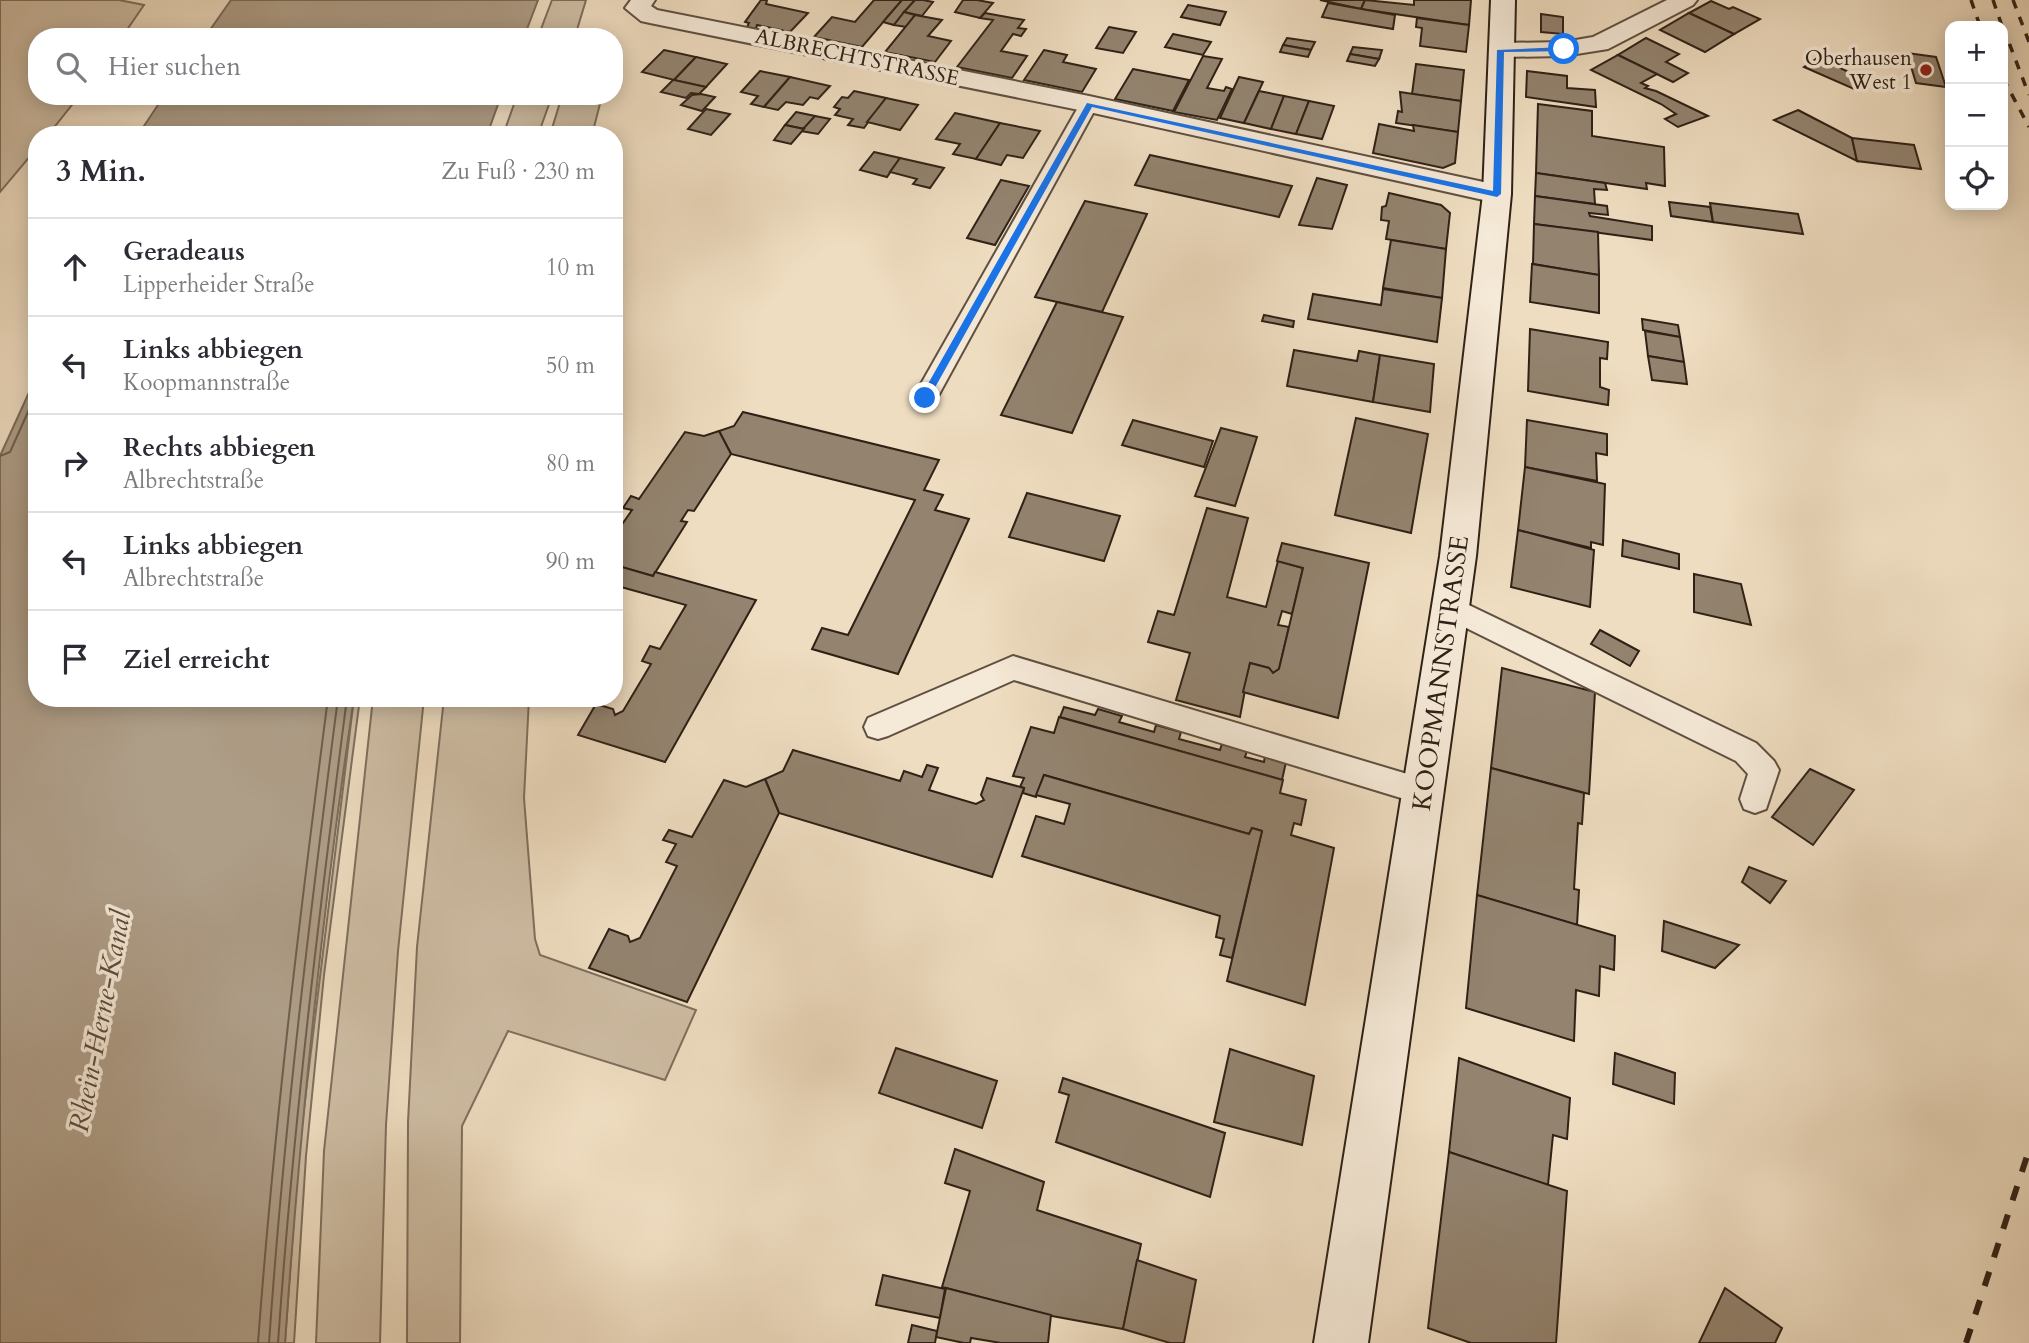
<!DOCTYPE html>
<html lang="de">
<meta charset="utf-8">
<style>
body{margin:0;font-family:Cardo,serif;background:#f7f7f7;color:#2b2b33}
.controls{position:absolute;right:21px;top:21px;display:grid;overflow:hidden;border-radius:14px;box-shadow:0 4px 18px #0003}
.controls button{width:63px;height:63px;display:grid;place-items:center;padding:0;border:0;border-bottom:2px solid #e1e1e2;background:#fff;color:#2b2b33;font:35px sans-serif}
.stop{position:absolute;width:21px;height:21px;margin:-16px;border:5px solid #1a73e8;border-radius:50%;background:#fff}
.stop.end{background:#1a73e8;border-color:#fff;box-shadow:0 2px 7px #0008}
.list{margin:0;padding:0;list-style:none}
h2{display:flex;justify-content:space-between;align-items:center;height:91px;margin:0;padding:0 28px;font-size:30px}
h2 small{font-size:23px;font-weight:400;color:#7c7c81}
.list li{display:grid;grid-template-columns:46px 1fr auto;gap:21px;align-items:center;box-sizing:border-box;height:98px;padding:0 28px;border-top:2px solid #e1e1e2}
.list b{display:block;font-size:26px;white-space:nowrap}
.list p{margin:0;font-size:23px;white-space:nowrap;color:#7c7c81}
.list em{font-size:23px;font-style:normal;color:#7c7c81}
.icon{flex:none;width:38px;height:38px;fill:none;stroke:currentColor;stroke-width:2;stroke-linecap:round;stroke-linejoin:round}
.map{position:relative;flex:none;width:2029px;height:1343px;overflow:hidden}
.search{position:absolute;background:#fff;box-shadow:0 4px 18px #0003;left:28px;top:28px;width:595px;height:77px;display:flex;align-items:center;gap:18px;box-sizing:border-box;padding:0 24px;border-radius:28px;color:#7c7c81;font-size:26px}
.panel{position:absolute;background:#fff;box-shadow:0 4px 18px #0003;left:28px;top:126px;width:595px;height:581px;border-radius:28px}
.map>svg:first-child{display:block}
.green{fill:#cebda4;stroke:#7e6f5d;stroke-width:2}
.water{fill:#ae9d87;stroke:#7b6b5a;stroke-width:2}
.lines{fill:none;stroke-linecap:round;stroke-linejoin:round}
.shore{stroke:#6e5f4e;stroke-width:2}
.building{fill:#93836f;stroke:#2f2116;stroke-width:2}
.lane-casing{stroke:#5f5041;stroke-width:4}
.street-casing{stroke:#5f5041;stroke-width:4}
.secondary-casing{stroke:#2f2116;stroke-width:4}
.lane{fill:#f5e9d7;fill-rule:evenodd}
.street{fill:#f5e9d7;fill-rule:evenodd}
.secondary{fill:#f5e9d7;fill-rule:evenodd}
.rail-far1{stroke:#2f2116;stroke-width:3.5;stroke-dasharray:9 9;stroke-linecap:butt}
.rail{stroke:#2f2116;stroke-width:6;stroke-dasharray:15 15;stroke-linecap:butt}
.route{fill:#1a73e8}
.poi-dot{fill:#8f2418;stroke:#f5e9d7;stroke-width:2.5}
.labels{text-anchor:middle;stroke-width:7;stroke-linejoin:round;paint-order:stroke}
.far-street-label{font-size:21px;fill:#2f2116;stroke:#f5e9d7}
.far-poi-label{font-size:21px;fill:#2f2116;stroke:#f5e9d7;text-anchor:end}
.street-label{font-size:26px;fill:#2f2116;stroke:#f5e9d7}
.water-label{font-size:28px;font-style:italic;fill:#5b4c3e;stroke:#f5e9d7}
</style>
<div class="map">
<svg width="2029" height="1343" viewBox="0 0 2029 1343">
<rect width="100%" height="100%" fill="#efddc1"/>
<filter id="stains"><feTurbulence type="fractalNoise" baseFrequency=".00286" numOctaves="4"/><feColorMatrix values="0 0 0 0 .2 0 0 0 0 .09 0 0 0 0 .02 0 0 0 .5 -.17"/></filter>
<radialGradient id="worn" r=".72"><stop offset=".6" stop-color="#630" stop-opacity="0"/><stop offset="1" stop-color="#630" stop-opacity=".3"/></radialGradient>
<!-- green -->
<g class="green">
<polygon points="0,0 119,0 144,5 122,37 37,37 37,96 79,96 48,135 37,135 37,148 0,192"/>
<polygon points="552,0 586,0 576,33 538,37"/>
<polygon points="517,96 552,96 538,135 503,135"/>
<polygon points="562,96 602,96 592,135 550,135"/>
<polygon points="354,698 360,698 324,975 306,1156 294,1343 285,1343 298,1158"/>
<polygon points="373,698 424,698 398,951 386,1125 380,1343 316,1343 324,1151"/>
<polygon points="444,698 529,698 524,798 535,939 540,955 696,1010 665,1080 508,1031 462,1126 460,1343 407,1343 408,1122 417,947"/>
</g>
<!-- water -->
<g class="water">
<polygon points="231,0 538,0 524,37 205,37"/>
<polygon points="164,96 501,96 487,135 138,135"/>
<path d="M37,375V698H354C322,912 300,1127 285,1343H0V456Z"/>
</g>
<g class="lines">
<!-- shore -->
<g class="shore">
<polyline points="0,456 10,452 37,392"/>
<path d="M258,1343C274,1127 300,913 328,698"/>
<path d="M269,1343C284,1126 310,913 338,698"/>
<path d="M278,1343C293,1127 319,913 347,698"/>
</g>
</g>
<!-- building -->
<g class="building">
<polygon points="761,0 767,0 766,4 808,13 790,32 757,25 756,29 747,27 749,23 745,22"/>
<polygon points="874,0 902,0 862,47 814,37 832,17 855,22"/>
<polygon points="902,0 915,0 894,25 883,22"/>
<polygon points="915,0 923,0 933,2 922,16 904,12"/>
<polygon points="963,0 977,0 993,3 980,18 955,12"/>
<polygon points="1320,0 1365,0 1361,9"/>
<polygon points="1365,0 1414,5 1414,0 1471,0 1469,25 1361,9"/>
<polygon points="1711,1 1729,9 1733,7 1760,19 1734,34 1689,13"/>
<polygon points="1328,3 1395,15 1393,29 1322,17"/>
<polygon points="1188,5 1226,12 1220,25 1181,17"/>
<polygon points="904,12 915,15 906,27 894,25"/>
<polygon points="985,13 1024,20 1018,28 1026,29 1021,36 1013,34 1001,51 1027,56 1012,78 957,67 993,20 980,18"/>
<polygon points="1689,13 1734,34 1705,52 1660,30"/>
<polygon points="1541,14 1563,17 1563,34 1541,32"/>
<polygon points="915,15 942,20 928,36 951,41 935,62 885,52"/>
<polygon points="1417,18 1469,25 1466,52 1420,46 1422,28 1416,27"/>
<polygon points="1109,27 1136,32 1123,53 1096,48"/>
<polygon points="1173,34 1211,42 1203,55 1165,47"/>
<polygon points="1287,38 1315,42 1311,50 1283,45"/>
<polygon points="1646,38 1679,54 1666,62 1688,73 1673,82 1618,55"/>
<polygon points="1283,45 1311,50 1308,57 1280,52"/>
<polygon points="1353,47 1382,50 1379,59 1350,54"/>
<polygon points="664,50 696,57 674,80 642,72"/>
<polygon points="1044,50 1067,55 1063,62 1096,69 1082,92 1024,80"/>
<polygon points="1907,53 1936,57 1946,87 1916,83"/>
<polygon points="1350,54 1379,59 1375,66 1347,61"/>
<polygon points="1618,55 1657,74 1641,83 1648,86 1645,88 1656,91 1708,116 1678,127 1665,119 1676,114 1661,104 1591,70"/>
<polygon points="1203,56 1222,59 1207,88 1224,91 1226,87 1232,89 1217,120 1174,112"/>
<polygon points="696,57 727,64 706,87 674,80"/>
<polygon points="1819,57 1868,82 1854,89 1804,67"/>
<polygon points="1416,64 1464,70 1461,101 1412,94"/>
<polygon points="1133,69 1189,80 1173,111 1115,99"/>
<polygon points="760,71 790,77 764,107 751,104 758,96 741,92"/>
<polygon points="1527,71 1567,76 1567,88 1595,90 1596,107 1526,97"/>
<polygon points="790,77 830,86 818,99 810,97 803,105 786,102 778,110 764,107"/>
<polygon points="1239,77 1263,82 1244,123 1220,118"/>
<polygon points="673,80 674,80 706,87 699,94 691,93 686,98 661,92"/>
<polygon points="854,91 886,98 864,128 848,125 853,119 835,115 840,109 834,107 842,97 848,98"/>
<polygon points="1259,91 1284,96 1271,129 1244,123"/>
<polygon points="1400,92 1461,101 1458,132 1396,123 1398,111 1402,112"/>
<polygon points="701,94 715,97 702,111 681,105 692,95"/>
<polygon points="1284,96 1309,101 1296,134 1271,129"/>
<polygon points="886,98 918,105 900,130 867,122"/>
<polygon points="1309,101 1334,106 1322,139 1296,134"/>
<polygon points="1538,104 1592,111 1592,136 1664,147 1665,186 1646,183 1647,189 1536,173"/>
<polygon points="706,109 730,114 711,135 688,129"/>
<polygon points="1798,110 1852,138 1857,161 1774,120"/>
<polygon points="796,112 815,116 804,129 785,125"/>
<polygon points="955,113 1000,123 976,159 953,154 960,144 936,139"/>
<polygon points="815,116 830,119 818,134 801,131"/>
<polygon points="1000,123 1040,131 1023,158 1007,155 1001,165 976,159"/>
<polygon points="1379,124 1414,131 1413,125 1458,132 1455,163 1443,168 1373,153"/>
<polygon points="785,125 804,129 791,144 774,140"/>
<polygon points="1852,138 1914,145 1921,169 1857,161"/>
<polygon points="874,152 900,158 887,177 860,170"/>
<polygon points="1150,155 1292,186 1279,217 1135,185"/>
<polygon points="900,158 944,168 930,188 913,184 917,179 890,172"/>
<polygon points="1536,173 1605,183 1607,190 1594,189 1595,204 1535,196"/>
<polygon points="1317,178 1347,185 1332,229 1299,225"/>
<polygon points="1001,180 1029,186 995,245 967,238"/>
<polygon points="1389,193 1441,205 1450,213 1446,249 1386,239 1389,221 1381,220 1382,207 1386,206"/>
<polygon points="1535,196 1607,206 1608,215 1589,213 1590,216 1652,226 1652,240 1534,224"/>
<polygon points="1085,201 1147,214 1102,312 1035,297"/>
<polygon points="1669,202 1710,207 1713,222 1671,216"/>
<polygon points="1710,203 1798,214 1803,234 1713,222"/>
<polygon points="1534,224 1598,232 1599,275 1533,264"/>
<polygon points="1391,240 1446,249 1442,298 1383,288"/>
<polygon points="1532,264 1599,275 1599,313 1530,302"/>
<polygon points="1383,289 1442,298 1437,342 1308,319 1313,294 1381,305"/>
<polygon points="1057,302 1123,317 1072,433 1001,415"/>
<polygon points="1264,315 1294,321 1293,327 1262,321"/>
<polygon points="1642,319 1678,325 1680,337 1643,330"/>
<polygon points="1530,329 1608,342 1607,359 1600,358 1600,387 1609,390 1608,405 1528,391"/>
<polygon points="1645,331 1680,337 1684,362 1648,356"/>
<polygon points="1294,350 1357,361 1359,351 1380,355 1373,402 1287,386"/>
<polygon points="1380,355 1434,364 1430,412 1373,402"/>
<polygon points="1648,356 1684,362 1687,384 1652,380"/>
<polygon points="743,412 939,460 924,490 943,495 935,510 969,519 898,674 812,649 822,628 848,635 915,500 731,454 719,431 734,426"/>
<polygon points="1356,418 1428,434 1411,533 1335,515"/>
<polygon points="1133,420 1213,441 1204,467 1122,445"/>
<polygon points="1527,420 1607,434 1607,455 1596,453 1597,481 1525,467"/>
<polygon points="1221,428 1257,437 1235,506 1195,496"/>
<polygon points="719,431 731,454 694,511 688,510 681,521 687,522 653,576 614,565 614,536 632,510 623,508 631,496 639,499 685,432 704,436"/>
<polygon points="1525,467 1605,484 1603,545 1591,542 1591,548 1518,530"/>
<polygon points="1027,493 1120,516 1104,561 1009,537"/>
<polygon points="1207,508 1248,518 1227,597 1266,607 1278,561 1303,568 1292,614 1282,611 1278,625 1289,627 1279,669 1273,673 1269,668 1250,663 1240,717 1176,700 1190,653 1148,642 1158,611 1174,615"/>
<polygon points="1518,530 1594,550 1590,607 1511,587"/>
<polygon points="1623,540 1679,554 1679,569 1622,556"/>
<polygon points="1282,543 1369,563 1338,718 1243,692 1250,663 1269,668 1273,673 1279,669 1303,568 1277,561"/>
<polygon points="622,567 653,576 655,572 756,600 665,762 578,735 596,704 613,709 615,715 623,711 651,664 642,661 650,646 660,649 686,605 614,585"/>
<polygon points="1694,574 1741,584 1751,625 1694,612"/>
<polygon points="1600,630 1639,651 1630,666 1591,644"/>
<polygon points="1502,668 1595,692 1589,794 1491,768"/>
<polygon points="1064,707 1095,715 1098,709 1122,716 1119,722 1154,732 1156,725 1181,732 1179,739 1220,750 1222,744 1247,751 1245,757 1264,762 1265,756 1286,762 1282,780 1060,717"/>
<polygon points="1059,717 1283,780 1280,793 1306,800 1301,825 1294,823 1291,835 1334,848 1305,1005 1227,981 1262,831 1252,828 1249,834 1044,775 1036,797 1023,793 1024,788 1020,787 1024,778 1013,776 1031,727 1054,733"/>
<polygon points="793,750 900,781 904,771 922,777 927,765 938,768 929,790 976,804 984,800 981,795 987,778 1024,788 992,877 779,813 765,779 783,771"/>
<polygon points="1491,768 1584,793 1582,824 1578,823 1574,889 1579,890 1577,925 1477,895"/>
<polygon points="1810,769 1854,790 1813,845 1772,817"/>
<polygon points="1044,775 1249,834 1252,828 1262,831 1232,958 1220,955 1224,939 1216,937 1220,916 1022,856 1036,816 1064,824 1070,804 1036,795"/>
<polygon points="765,779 779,813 687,1002 589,968 609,929 628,936 630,942 640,938 677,866 666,862 676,844 663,840 669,830 692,837 724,780 746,787"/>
<polygon points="1749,867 1786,881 1770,903 1742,882"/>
<polygon points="1477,895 1615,936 1614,970 1600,966 1599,996 1576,990 1574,1041 1466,1008"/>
<polygon points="1664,921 1739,945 1715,968 1662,951"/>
<polygon points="896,1048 997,1081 982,1128 879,1093"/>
<polygon points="1230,1049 1314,1076 1302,1145 1214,1122"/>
<polygon points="1615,1053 1675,1073 1674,1104 1613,1084"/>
<polygon points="1459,1058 1570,1098 1567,1139 1553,1135 1548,1185 1449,1152"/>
<polygon points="1063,1078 1225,1133 1210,1197 1056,1142 1069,1095 1059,1092"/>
<polygon points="955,1149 1044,1182 1037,1210 1141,1244 1123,1329 1052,1316 942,1287 970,1191 945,1183"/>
<polygon points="1449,1152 1567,1191 1556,1343 1471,1343 1428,1328"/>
<polygon points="1137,1260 1196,1280 1184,1343 1170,1343 1123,1329"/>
<polygon points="883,1275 945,1289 940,1318 876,1305"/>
<polygon points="946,1288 1051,1315 1048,1343 1001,1343 971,1338 970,1343 964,1343 936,1337"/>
<polygon points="1725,1288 1782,1328 1775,1343 1699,1343"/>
<polygon points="912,1325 937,1331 935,1343 908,1343"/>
</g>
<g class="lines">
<!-- lane casing -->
<g class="lane-casing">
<g id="lane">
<polygon points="1089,98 1098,104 937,398 933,404 917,404 913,398 1080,104"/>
<polygon points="1450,596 1756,743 1774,761 1779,770 1766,809 1755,813 1744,809 1740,799 1748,774 1736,761 1440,615 1437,607 1440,599"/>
<polygon points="1013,656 1424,779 1435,783 1439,792 1435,801 1424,805 1014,680 888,736 878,739 868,736 864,727 868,718"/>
</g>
</g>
<!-- street casing -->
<g class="street-casing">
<g id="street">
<polygon points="631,0 655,0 651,6 657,10 1089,96 1497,185 1507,188 1511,194 1507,200 1497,203 1089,112 650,23 641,21 625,8"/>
<polygon points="1667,0 1697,0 1693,5 1608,49 1564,56 1501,57 1492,55 1489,50 1492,45 1501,43 1564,42 1593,37"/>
</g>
</g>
<!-- secondary casing -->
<g class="secondary-casing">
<polygon id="secondary" points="1491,0 1515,0 1511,194 1476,556 1368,1343 1314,1343 1440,556 1483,194"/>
</g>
<!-- lane -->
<use href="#lane" class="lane"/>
<!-- street -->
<use href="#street" class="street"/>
<!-- secondary -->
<use href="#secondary" class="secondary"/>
<!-- rail-far1 -->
<g class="rail-far1">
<polyline points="1971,0 1980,26"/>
<polyline points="1993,0 2002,26"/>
<polyline points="2013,0 2029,42"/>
<polyline points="2003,27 2029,95"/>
<polyline points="2003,78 2029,127"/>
</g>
<!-- rail -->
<polyline class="rail" points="1966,1343 2029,1150"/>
</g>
<!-- route -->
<polygon class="route" points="1564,47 1566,51 1504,52 1501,194 1497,197 1092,107 928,400 920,398 1087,103 1493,191 1497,50"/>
<!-- markers -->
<circle class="poi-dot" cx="1926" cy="70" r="7"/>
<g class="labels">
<!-- far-street labels -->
<g class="far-street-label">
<text transform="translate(857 57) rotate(12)" y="7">ALBRECHTSTRASSE</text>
</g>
<!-- far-poi labels -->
<g class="far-poi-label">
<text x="1912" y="65">Oberhausen<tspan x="1912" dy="24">West 1</tspan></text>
</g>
<!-- street labels -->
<g class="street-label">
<text transform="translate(1440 673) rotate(-82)" y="9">KOOPMANNSTRASSE</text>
</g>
<!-- water labels -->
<g class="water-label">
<text transform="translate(99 1021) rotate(-79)" y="10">Rhein-Herne-Kanal</text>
</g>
</g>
<rect width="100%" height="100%" filter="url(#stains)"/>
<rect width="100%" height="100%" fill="url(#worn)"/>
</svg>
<div class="controls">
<button>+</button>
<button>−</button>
<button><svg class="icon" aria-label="locate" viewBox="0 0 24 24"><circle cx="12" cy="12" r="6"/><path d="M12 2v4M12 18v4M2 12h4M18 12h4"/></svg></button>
</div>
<div class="stop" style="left:1564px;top:49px"></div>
<div class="stop end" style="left:925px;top:398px"></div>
<div class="search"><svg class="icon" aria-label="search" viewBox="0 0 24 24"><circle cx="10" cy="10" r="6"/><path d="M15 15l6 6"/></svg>Hier suchen</div>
<section class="panel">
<h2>3 Min.<small>Zu Fuß · 230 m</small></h2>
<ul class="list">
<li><svg class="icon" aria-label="ahead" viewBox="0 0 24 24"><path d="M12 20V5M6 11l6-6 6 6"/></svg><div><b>Geradeaus</b><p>Lipperheider Straße</p></div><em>10 m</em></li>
<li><svg class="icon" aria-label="left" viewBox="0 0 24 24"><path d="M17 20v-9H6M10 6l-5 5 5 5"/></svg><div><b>Links abbiegen</b><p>Koopmannstraße</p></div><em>50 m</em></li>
<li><svg class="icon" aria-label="right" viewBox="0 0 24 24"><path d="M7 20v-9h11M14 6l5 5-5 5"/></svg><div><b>Rechts abbiegen</b><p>Albrechtstraße</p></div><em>80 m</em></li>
<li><svg class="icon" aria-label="left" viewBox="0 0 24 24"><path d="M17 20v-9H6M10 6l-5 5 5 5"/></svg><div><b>Links abbiegen</b><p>Albrechtstraße</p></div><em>90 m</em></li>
<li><svg class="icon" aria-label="arrive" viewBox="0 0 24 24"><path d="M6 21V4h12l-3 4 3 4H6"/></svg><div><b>Ziel erreicht</b></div></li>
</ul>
</section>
</div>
